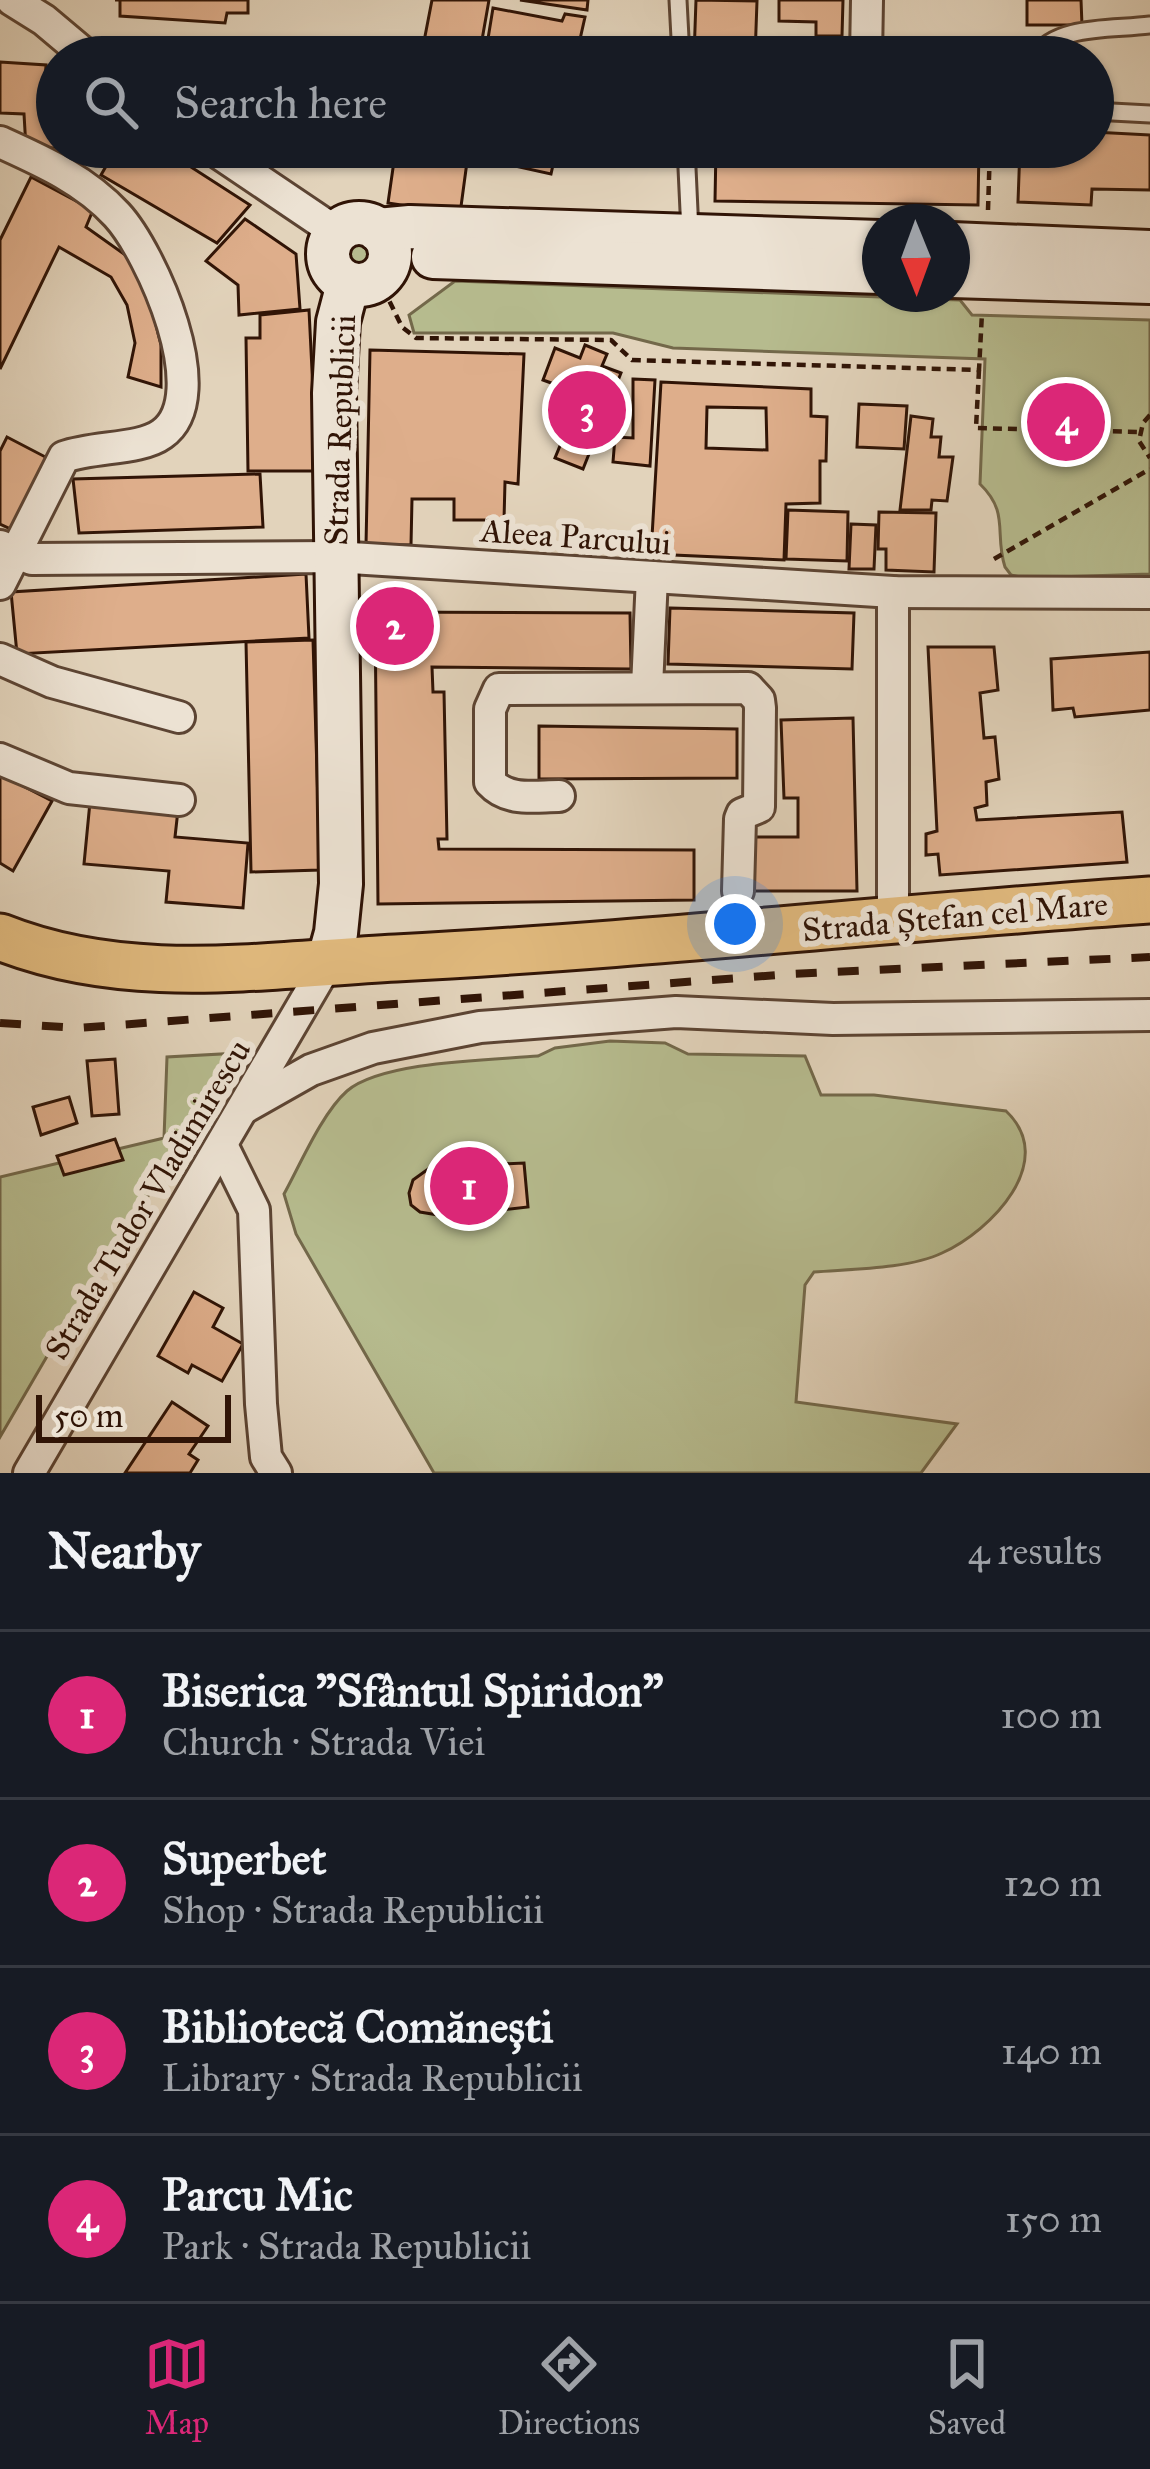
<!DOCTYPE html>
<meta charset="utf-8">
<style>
body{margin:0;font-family:"IM FELL Great Primer",serif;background:#242831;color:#f1f3f6}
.compass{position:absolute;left:862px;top:204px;width:108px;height:108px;border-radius:50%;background:#171b24;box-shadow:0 3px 9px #0004;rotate:179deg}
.scale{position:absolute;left:36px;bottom:30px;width:195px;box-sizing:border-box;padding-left:12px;border:6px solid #301406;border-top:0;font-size:33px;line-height:42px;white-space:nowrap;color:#301406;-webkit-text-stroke:9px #ece2d3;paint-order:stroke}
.you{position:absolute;left:735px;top:924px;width:42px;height:42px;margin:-30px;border:9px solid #fff;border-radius:50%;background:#1a73e8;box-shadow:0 0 0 18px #1a73e833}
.badge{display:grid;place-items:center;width:78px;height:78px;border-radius:50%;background:#db2777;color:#fff;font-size:39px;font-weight:700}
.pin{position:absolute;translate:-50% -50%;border:6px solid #fff;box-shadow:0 3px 12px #0006}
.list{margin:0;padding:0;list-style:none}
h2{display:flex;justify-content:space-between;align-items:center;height:156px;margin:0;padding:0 48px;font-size:51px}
h2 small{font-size:39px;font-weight:400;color:#9ea1a6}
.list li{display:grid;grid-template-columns:78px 1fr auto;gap:36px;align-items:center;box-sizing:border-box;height:168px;padding:0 48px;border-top:3px solid #363941}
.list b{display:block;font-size:45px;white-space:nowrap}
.list p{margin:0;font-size:39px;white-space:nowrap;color:#9ea1a6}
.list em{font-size:39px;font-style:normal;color:#9ea1a6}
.icon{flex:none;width:66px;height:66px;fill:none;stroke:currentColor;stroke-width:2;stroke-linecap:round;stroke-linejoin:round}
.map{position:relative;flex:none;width:1150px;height:1473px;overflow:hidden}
.search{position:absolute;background:#171b24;box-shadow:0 3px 9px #0004;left:36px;right:36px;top:36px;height:132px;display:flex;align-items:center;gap:30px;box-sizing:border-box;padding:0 42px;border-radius:66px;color:#9ea1a6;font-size:45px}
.sheet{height:828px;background:#171b24}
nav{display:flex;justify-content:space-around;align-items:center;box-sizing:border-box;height:168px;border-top:3px solid #363941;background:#171b24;font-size:33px;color:#9ea1a6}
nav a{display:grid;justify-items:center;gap:6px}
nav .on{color:#db2777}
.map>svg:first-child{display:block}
.green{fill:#b6bb8e;stroke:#73684a;stroke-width:3}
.building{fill:#deae8b;stroke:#301406;stroke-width:3;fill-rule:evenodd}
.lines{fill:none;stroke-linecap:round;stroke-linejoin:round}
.lane-casing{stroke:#5c4433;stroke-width:21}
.street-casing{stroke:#5c4433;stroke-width:36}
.secondary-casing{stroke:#301406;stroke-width:48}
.primary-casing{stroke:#301406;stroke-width:51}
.path{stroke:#301406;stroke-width:4.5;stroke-dasharray:9 6;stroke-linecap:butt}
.lane{stroke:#ece2d3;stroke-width:15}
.street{stroke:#ece2d3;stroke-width:30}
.secondary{stroke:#ece2d3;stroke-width:42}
.primary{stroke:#e1ba7e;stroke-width:45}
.rail{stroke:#301406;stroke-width:8;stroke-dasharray:21 21;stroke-linecap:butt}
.labels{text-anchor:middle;stroke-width:12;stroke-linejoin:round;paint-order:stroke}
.street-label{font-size:33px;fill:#301406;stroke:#ece2d3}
</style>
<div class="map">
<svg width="1150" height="1473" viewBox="0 0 1150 1473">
<rect width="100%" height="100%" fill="#e2d3bb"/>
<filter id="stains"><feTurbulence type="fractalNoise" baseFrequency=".00167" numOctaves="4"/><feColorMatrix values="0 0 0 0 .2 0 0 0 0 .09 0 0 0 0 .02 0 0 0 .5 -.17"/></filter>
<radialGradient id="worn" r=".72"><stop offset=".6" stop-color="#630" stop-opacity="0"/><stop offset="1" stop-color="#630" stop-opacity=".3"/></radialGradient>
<!-- green -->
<g class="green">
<circle cx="358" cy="252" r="17"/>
<path d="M455,281L960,300L972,315L1150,320V574L1024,578L1011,575L1005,567C994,533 1010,513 980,484L985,359L673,348L613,333H414L409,315Z"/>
<path d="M610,1041L665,1043L688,1054L805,1056L821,1095H874L1006,1111C1059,1161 991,1231 942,1253C909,1269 851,1269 814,1272L805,1285L796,1402L957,1424L921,1473H434L296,1234L284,1194C300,1165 322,1113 347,1091C382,1061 491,1060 538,1056L555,1048Z"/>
<polygon points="240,1053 67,1322 0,1437 0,1177 164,1138 167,1057"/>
</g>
<!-- building -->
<g class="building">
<polygon points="115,0 248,0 248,13 227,13 225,23 120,16 120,0"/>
<polygon points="432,0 489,0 479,57 421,57"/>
<polygon points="520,0 588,0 587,10"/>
<polygon points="696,0 757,1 755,57 694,57"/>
<polygon points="779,0 843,0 842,36 816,36 816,22 779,21"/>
<polygon points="1027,0 1081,0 1082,25 1027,25"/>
<polygon points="493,8 562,21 565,14 585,17 576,57 485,57"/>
<polygon points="908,54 1013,57 908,57"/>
<polygon points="0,62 46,65 44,94 57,95 57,147 97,148 26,148 24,114 0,113"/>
<polygon points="1093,132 1150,135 1150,190 1092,189 1091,205 1018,202 1020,147 1093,147"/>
<polygon points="117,147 160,147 250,205 217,243 101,175"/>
<polygon points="396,147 469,147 460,214 388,203"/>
<polygon points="480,147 557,147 551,174 478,158"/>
<rect x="572" y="147" width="94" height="18"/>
<polygon points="716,147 979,147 978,205 715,201"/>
<polygon points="31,177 93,210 86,227 131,259 147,290 161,345 161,387 128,377 135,343 127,305 111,277 59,247 0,369 0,240"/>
<polygon points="245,219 296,254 300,309 239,315 238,285 206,261"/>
<polygon points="309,310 317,471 248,471 246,338 260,338 260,315"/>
<polygon points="585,345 607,354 602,366 621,373 583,469 555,458 571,419 555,413 565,388 543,380 555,348 580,358"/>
<polygon points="370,350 524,354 518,484 505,482 504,520 454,520 454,499 412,499 411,545 366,545"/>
<polygon points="633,379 655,380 650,466 613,462 615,437 633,438"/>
<path d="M661,382L811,389V416L827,417L826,461H820V503L786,504L784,560L651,554ZM707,407L766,408L767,450L706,448Z"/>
<polygon points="859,404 907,406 904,449 857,447"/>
<polygon points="911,416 933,419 931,437 941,437 939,457 953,457 947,501 932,500 931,510 900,510"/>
<polygon points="7,437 55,462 15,531 0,524 0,451"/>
<polygon points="260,474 263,527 79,533 73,479"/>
<polygon points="788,510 848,512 847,561 786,559"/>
<polygon points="879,512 936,513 934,572 886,570 886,549 878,549"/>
<polygon points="851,524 876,525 874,569 849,569"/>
<polygon points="306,574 309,638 17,654 11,592"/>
<polygon points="670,608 854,613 852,669 668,664"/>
<polygon points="375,612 630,613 631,669 432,667 433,692 444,692 447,839 438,839 439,849 694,850 694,900 378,904"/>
<polygon points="313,640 320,870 251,872 246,642"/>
<polygon points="928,647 994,647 998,690 980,693 984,738 995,737 999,779 986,782 987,805 975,808 977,820 1122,812 1127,862 940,875 938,854 926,855 926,834 937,831"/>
<polygon points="1150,652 1150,710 1075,717 1073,708 1053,710 1051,659"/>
<polygon points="853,718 857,891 754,891 752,837 798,837 798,798 784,798 781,720"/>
<polygon points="539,726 737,729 737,778 539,779"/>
<polygon points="0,774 52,801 13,871 0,863"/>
<polygon points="90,802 178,810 175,837 248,843 243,908 166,902 169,871 84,864"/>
<polygon points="115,1059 119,1114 92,1116 87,1061"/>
<polygon points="69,1097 77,1123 41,1135 33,1107"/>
<polygon points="115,1139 123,1160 64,1175 57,1156"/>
<polygon points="524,1163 528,1207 444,1216 420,1212 411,1205 409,1193 413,1180 431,1167"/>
<polygon points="194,1292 223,1308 213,1327 243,1344 222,1381 192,1365 188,1373 158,1356"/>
<polygon points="172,1402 208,1426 189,1454 198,1460 190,1473 125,1473"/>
</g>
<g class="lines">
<!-- lane casing -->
<g class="lane-casing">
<g id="lane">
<polyline points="678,0 681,57"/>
<path d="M1035,57C1056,24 1114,30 1150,25"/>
<polyline points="1093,111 1150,114"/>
<polyline points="686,147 690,232"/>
</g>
</g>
<!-- street casing -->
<g class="street-casing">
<g id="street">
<polyline points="12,0 44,20 88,57"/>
<polyline points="866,57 867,0"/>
<path d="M0,142C42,161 85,180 117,215C151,252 216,396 162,434C140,450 95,446 64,457L0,584"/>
<polyline points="210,147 336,232"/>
<polyline points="0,546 32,559 335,557 893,592 1150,593"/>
<polyline points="0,659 52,682 179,717"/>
<polyline points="647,687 652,577"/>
<polyline points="0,759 69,788 179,800"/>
<path d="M559,796C535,796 508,802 490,782V709L499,689L748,688L759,700L760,708L759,807L742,814L740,819L738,891"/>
<polyline points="893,920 893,592"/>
<polyline points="244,1108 311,1070 373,1048 480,1027 676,1012 833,1019 1150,1015"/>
<polyline points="223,1147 254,1210 261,1404 266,1457 276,1473"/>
<polyline points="29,1473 328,962"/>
</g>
</g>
<!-- secondary casing -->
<g class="secondary-casing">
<g id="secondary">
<circle cx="359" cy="254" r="31"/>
<polyline points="378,230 410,227 880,242"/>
<polyline points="952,244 1150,252"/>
<polyline points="433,257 880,272"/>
<polyline points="952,276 1150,282"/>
<polyline points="328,962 336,933 341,884 334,393 338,322 348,284"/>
</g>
</g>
<!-- primary casing -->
<g class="primary-casing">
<path id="primary" d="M0,937C128,988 262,965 396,958C648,945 899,917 1150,900"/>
</g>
<!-- path -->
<g class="path">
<polyline points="988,210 990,147"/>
<polyline points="383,288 402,327 416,338 611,340 632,360 979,370 982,313"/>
<polyline points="979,370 976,428 1140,432"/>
<polyline points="1150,415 1143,423 1139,441 1150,458"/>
<polyline points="994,559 1150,469"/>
</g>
<!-- lane -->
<use href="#lane" class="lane"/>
<!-- street -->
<use href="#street" class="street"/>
<!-- secondary -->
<use href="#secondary" class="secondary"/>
<!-- primary -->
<use href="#primary" class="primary"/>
<!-- rail -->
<polyline class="rail" points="0,1023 78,1028 791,974 1150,957"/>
</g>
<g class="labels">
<!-- street labels -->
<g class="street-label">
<text transform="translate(339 430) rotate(-88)" y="12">Strada Republicii</text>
<text transform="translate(576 536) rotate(4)" y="12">Aleea Parcului</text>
<text transform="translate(955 916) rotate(-5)" y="12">Strada Ștefan cel Mare</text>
<text transform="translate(147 1199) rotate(-59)" y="12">Strada Tudor Vladimirescu</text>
</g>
</g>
<rect width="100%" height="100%" filter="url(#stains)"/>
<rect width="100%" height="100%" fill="url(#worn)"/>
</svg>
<svg class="compass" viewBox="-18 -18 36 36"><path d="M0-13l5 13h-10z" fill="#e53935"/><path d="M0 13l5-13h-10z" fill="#9ea1a6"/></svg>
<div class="scale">50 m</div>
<div class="you"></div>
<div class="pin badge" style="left:469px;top:1186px">1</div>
<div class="pin badge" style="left:395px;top:626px">2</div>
<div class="pin badge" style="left:587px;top:410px">3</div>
<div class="pin badge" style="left:1066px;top:422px">4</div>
<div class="search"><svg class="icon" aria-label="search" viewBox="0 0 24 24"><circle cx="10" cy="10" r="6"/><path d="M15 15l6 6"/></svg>Search here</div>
</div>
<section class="sheet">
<h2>Nearby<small>4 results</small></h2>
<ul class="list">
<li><span class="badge">1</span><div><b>Biserica &quot;Sfântul Spiridon&quot;</b><p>Church · Strada Viei</p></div><em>100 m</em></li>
<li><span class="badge">2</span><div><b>Superbet</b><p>Shop · Strada Republicii</p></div><em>120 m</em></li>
<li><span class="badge">3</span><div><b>Bibliotecă Comănești</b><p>Library · Strada Republicii</p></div><em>140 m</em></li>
<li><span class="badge">4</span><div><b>Parcu Mic</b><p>Park · Strada Republicii</p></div><em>150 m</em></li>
</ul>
</section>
<nav>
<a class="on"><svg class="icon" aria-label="map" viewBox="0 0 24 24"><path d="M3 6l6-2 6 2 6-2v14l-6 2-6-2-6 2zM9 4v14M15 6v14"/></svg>Map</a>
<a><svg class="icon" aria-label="directions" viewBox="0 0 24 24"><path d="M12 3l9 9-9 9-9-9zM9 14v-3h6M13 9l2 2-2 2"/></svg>Directions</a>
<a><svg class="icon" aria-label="saved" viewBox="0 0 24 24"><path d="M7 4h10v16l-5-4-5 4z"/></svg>Saved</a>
</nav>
